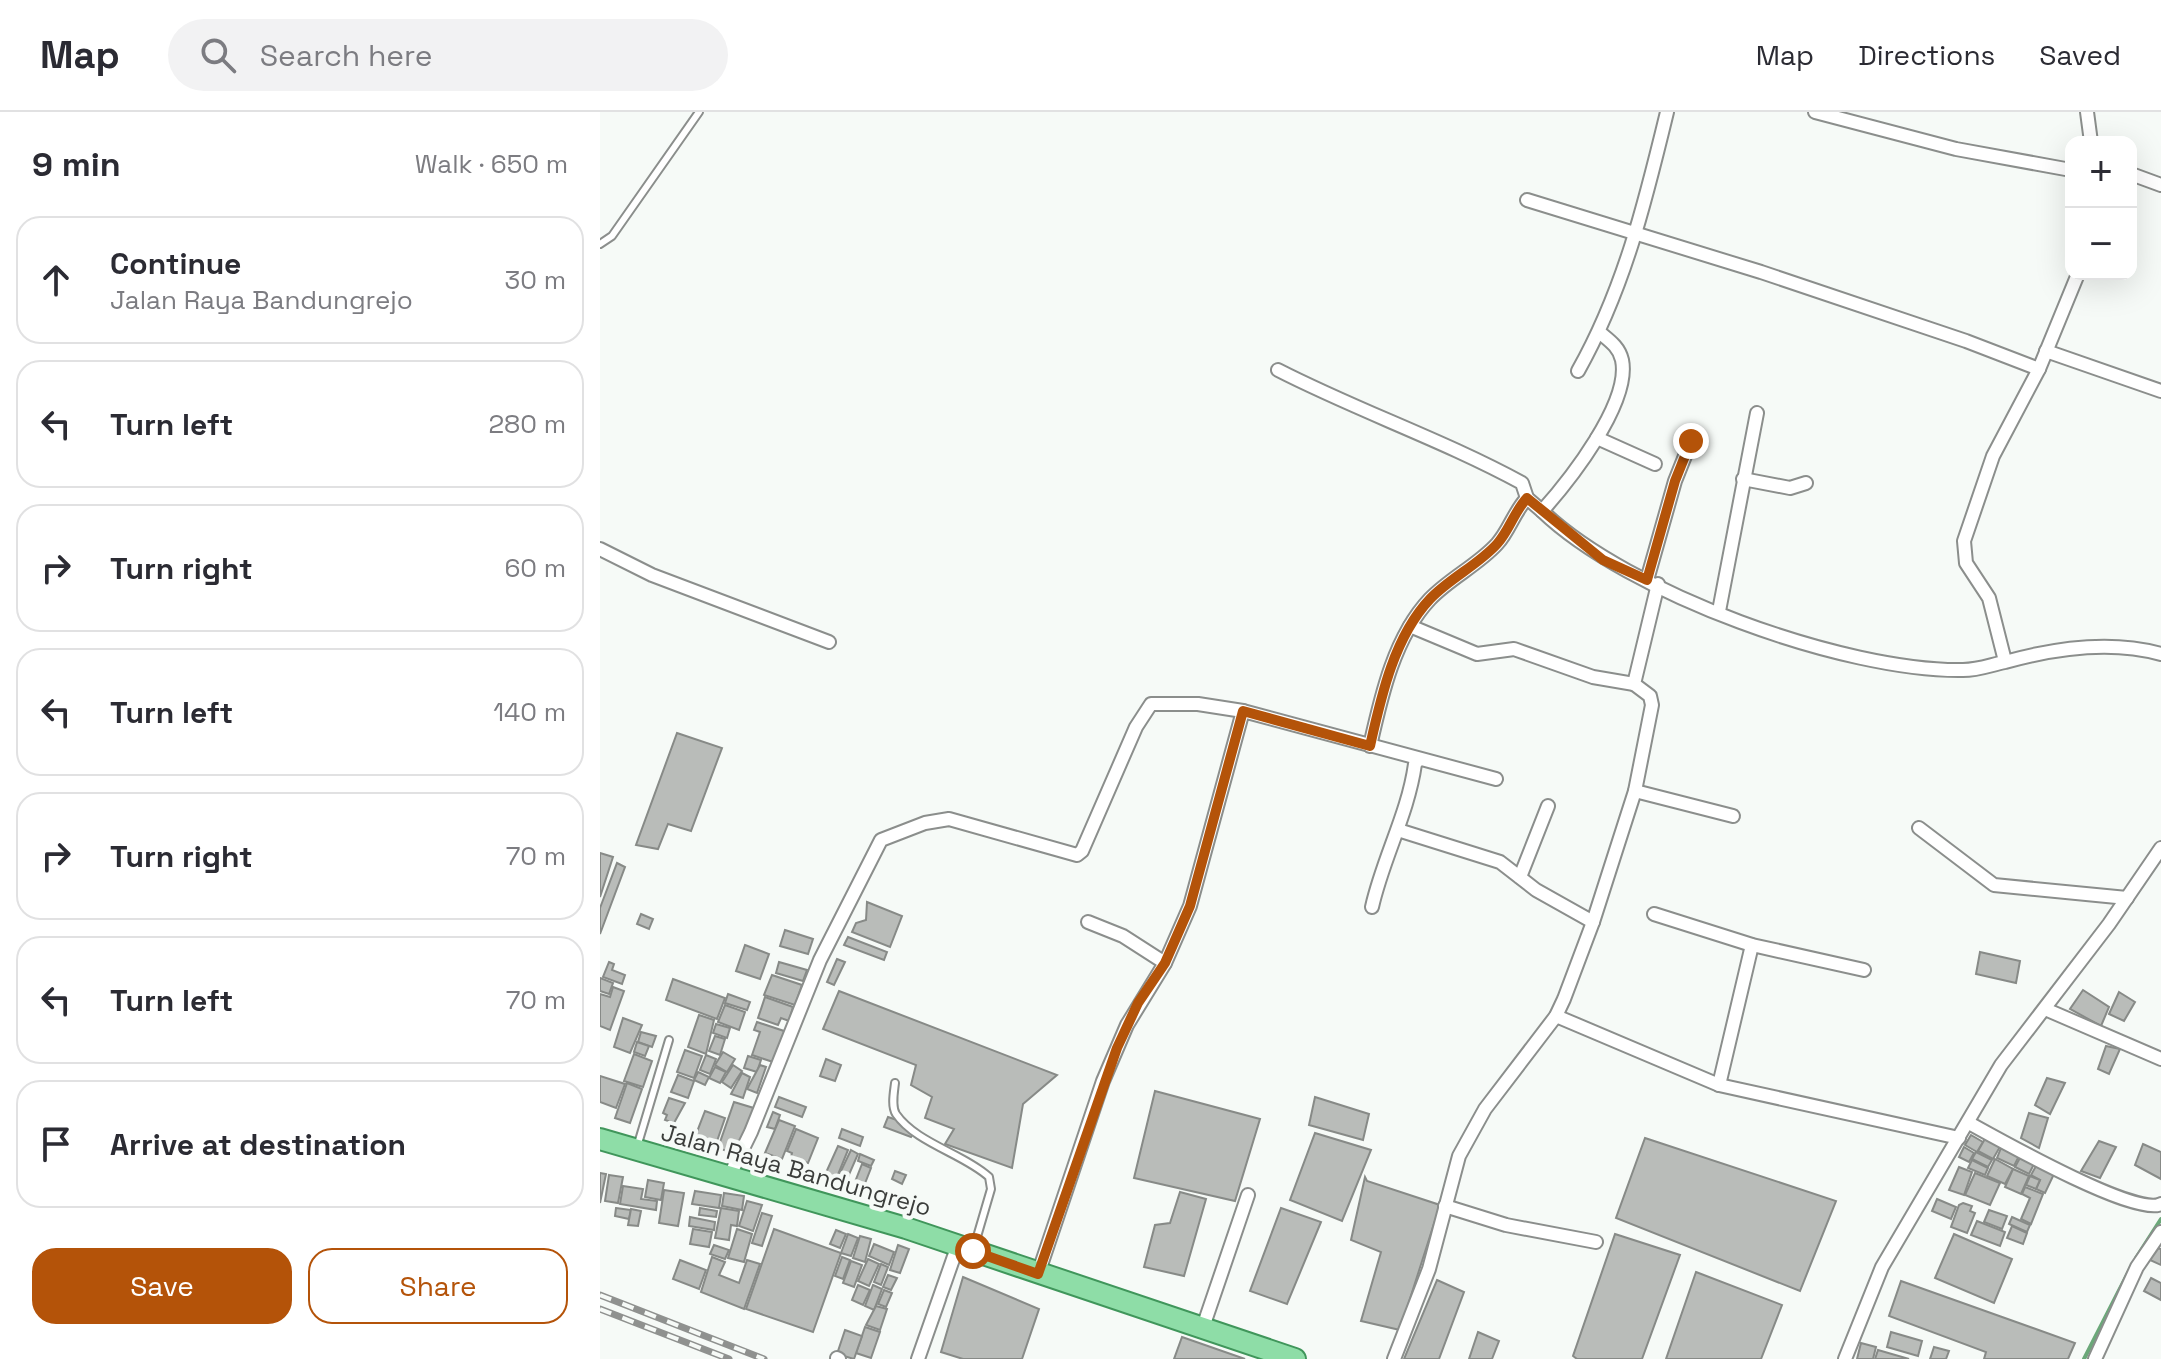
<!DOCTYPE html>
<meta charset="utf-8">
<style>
body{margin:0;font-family:"Space Grotesk",sans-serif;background:#f2f2f3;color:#2b2b33}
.controls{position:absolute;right:24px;top:24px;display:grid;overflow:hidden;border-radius:16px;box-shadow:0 8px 32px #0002}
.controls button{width:72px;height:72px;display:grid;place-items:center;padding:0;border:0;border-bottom:2px solid #e1e1e2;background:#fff;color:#2b2b33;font:40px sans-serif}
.stop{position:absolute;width:24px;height:24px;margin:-18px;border:6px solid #b45309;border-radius:50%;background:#fff}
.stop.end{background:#b45309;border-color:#fff;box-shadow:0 2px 8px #0008}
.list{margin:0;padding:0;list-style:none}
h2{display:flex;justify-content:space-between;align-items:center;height:104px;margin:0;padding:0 32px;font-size:34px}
h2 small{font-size:26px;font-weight:400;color:#7c7c81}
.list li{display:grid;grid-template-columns:52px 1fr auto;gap:24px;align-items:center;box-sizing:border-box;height:128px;margin:0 16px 16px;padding:0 16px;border:2px solid #e1e1e2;border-radius:24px}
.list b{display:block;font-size:30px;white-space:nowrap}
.list p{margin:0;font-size:26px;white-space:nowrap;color:#7c7c81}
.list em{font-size:26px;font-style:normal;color:#7c7c81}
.actions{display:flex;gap:16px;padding:24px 32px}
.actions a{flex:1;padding:18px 0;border:2px solid #b45309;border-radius:24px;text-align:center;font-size:28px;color:#b45309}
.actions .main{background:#b45309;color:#fff}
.icon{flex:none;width:44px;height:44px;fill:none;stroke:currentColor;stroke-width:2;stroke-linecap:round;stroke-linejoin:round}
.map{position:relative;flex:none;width:1561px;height:1247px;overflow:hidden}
header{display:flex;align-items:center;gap:48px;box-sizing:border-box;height:112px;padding:0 40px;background:#fff;border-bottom:2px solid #e1e1e2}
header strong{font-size:38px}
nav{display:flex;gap:44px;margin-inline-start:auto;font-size:28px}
.search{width:560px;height:72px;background:#f2f2f3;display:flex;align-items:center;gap:20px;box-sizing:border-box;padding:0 28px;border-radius:44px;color:#7c7c81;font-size:30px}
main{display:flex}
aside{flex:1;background:#fff}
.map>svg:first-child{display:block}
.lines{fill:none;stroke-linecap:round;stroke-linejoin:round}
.stream{stroke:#6ba879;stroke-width:4}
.building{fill:#b9bcb9;stroke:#878a87;stroke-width:2}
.lane-casing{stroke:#8b8e8c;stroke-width:10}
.street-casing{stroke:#8b8e8c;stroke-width:16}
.primary-casing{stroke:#40965b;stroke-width:24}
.lane{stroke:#fff;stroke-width:6}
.street{stroke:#fff;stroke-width:12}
.primary{stroke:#8edda7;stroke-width:20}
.rail-casing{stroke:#8f918f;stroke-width:7}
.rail{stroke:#f6faf7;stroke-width:4;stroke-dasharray:12;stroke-linecap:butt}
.route{stroke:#b45309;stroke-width:10}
.labels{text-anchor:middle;stroke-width:8;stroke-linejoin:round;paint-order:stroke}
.street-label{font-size:24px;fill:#3b3d3b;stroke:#f6faf7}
</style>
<header>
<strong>Map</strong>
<div class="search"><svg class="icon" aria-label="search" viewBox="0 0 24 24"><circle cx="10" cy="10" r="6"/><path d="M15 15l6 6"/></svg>Search here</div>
<nav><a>Map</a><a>Directions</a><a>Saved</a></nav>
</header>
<main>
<aside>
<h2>9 min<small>Walk · 650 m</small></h2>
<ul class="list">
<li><svg class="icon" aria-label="ahead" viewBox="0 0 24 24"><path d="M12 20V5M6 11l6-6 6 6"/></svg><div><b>Continue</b><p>Jalan Raya Bandungrejo</p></div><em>30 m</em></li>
<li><svg class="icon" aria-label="left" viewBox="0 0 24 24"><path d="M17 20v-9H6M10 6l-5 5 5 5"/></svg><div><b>Turn left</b></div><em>280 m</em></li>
<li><svg class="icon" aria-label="right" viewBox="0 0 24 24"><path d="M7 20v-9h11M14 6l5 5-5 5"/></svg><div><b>Turn right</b></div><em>60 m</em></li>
<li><svg class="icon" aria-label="left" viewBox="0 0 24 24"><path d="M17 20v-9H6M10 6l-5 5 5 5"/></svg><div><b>Turn left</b></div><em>140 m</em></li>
<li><svg class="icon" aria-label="right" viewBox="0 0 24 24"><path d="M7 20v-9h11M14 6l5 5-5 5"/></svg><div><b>Turn right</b></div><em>70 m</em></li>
<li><svg class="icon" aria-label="left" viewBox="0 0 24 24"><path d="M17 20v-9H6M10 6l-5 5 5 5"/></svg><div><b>Turn left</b></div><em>70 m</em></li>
<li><svg class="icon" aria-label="arrive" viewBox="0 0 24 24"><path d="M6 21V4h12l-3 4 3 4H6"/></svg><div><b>Arrive at destination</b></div></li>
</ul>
<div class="actions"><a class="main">Save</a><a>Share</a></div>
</aside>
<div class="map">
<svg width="1561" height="1247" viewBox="0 0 1561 1247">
<rect width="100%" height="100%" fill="#f6faf7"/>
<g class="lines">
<!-- stream -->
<g class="stream">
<polyline points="1536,1146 1561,1107"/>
<polyline points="1484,1247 1532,1153"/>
</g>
</g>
<!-- building -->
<g class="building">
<polygon points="77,621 122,636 91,719 68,712 58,737 36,733"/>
<polygon points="0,741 13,745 0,785"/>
<polygon points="17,751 25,755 0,822 0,796"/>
<polygon points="267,790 302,804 290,835 252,820 256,811 266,808"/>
<polygon points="41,802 53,807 49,817 37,812"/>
<polygon points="185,818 213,827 208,842 180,834"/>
<polygon points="248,825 287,840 284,848 244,833"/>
<polygon points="145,833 169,842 160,867 136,859"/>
<polygon points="1380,840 1420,849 1416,871 1376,862"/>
<polygon points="237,847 245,850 234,873 227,870"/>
<polygon points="9,850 14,852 12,858 25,863 22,872 3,865"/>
<polygon points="179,850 207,858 203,869 176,861"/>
<polygon points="172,863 202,873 195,893 164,883"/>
<polygon points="0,866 13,871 9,882 0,879"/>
<polygon points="73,867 125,886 117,907 66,888"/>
<polygon points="13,875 24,879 10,918 0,914 0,882 10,885"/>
<polygon points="1483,878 1509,895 1501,914 1470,897"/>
<polygon points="239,879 457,963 423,992 412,1056 345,1032 354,1017 325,1006 332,985 311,973 316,953 223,917"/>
<polygon points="1519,880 1535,890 1524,909 1509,902"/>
<polygon points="128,882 150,890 147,898 125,891"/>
<polygon points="165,885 193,895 189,909 181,906 178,913 158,906"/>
<polygon points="125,893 145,900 139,918 118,910"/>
<polygon points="99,903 114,908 106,942 88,935"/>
<polygon points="23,906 42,913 30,941 14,935"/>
<polygon points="157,910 187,920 176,951 152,943 160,920 154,918"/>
<polygon points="116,912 130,916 127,926 113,921"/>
<polygon points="41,920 56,924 52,935 38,930"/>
<polygon points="115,924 125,927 120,943 109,939"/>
<polygon points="37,930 49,934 45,944 34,940"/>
<polygon points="1506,934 1520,937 1509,962 1498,957"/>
<polygon points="85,938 102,944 94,966 77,960"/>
<polygon points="123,940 135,947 127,960 115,953"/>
<polygon points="34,942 52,949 43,975 24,969"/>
<polygon points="106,943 116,947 110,962 100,958"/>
<polygon points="148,944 161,948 157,960 144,956"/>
<polygon points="226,947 241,953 235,969 220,964"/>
<polygon points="133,953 142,959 131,976 122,970"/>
<polygon points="160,953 166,955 157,981 147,977"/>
<polygon points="115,955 126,960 120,971 109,966"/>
<polygon points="98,960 109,965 105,973 94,968"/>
<polygon points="142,961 150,965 143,986 131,982"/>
<polygon points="78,963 94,969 88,986 71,980"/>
<polygon points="0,964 25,972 16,996 0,990"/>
<polygon points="1447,966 1465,971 1450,1002 1435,993"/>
<polygon points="27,971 42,977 30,1011 15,1006"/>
<polygon points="555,979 660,1007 635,1089 534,1066"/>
<polygon points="179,985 206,995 202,1005 175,995"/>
<polygon points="715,985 769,1002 763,1028 709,1013"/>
<polygon points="69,986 85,991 74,1011 65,1008 67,1003 63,1001"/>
<polygon points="134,990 157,997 138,1043 118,1036"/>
<polygon points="105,999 125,1006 116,1032 95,1025"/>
<polygon points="173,1000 180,1003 175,1017 167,1015"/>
<polygon points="1429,1001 1448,1006 1439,1036 1421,1026"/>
<polygon points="288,1005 306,1011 315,1019 311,1025 284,1015"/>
<polygon points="179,1008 195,1014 182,1047 165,1041"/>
<polygon points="196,1017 218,1026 208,1051 191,1045 192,1041 187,1039"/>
<polygon points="242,1017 263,1025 260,1034 239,1026"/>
<polygon points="715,1021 771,1038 742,1109 690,1088"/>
<polygon points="1371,1023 1383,1030 1377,1040 1365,1033"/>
<polygon points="1386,1025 1401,1033 1393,1047 1378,1039"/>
<polygon points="1045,1026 1236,1089 1200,1179 1016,1106"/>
<polygon points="1499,1029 1516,1035 1500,1066 1481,1059"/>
<polygon points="1543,1032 1561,1040 1561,1067 1535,1053"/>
<polygon points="238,1034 248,1038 235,1070 224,1065"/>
<polygon points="1364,1035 1374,1041 1369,1050 1359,1045"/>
<polygon points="1401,1036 1419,1044 1414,1054 1397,1046"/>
<polygon points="251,1038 258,1042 248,1065 240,1061"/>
<polygon points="1376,1040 1392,1048 1388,1055 1372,1047"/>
<polygon points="260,1042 274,1048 271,1054 258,1049"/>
<polygon points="1421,1044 1435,1050 1429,1062 1415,1055"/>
<polygon points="1395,1047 1413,1057 1405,1072 1387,1064"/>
<polygon points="1372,1048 1388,1056 1385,1063 1368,1056"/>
<polygon points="262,1052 271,1056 262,1079 253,1075"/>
<polygon points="1436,1054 1454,1062 1445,1081 1436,1077 1440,1068 1431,1063"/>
<polygon points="1359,1055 1372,1060 1364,1083 1349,1078"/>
<polygon points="1413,1057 1429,1064 1421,1082 1405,1075"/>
<polygon points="295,1059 306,1063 302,1072 292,1067"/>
<polygon points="0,1061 6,1062 0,1091"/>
<polygon points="1375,1061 1400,1071 1390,1093 1365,1083"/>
<polygon points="9,1063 23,1065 18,1091 5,1089"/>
<polygon points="1430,1064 1440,1068 1436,1077 1426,1073"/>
<polygon points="765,1065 767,1069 840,1093 800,1218 761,1209 781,1140 751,1128"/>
<polygon points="48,1068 64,1071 61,1088 45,1085"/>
<polygon points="23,1074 43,1077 41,1087 57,1089 56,1098 20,1092"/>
<polygon points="1425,1075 1443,1082 1431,1112 1421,1107 1430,1086 1422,1082"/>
<polygon points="64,1078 84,1081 78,1114 59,1111"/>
<polygon points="95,1079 121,1083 119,1096 92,1092"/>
<polygon points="580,1080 606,1087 584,1164 544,1155 555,1113 570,1111"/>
<polygon points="124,1081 144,1084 142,1098 122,1094"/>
<polygon points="288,1082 305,1087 302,1095 285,1090"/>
<polygon points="1337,1087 1356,1095 1351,1107 1332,1099"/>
<polygon points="147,1089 162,1093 153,1119 139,1114"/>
<polygon points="1363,1091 1372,1094 1370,1099 1375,1101 1367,1121 1351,1115 1359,1093"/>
<polygon points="16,1096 31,1098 29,1107 15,1104"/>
<polygon points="100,1096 117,1099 116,1105 99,1103"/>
<polygon points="121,1096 139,1099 137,1114 131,1113 129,1128 115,1126"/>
<polygon points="681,1096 721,1110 687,1192 650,1179"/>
<polygon points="31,1097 41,1099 38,1114 28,1113"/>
<polygon points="1389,1098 1407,1104 1402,1117 1384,1110"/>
<polygon points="162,1101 172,1104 162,1134 152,1131"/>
<polygon points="90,1105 115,1110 114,1118 89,1114"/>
<polygon points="1412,1105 1430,1113 1427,1120 1409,1112"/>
<polygon points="1377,1109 1405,1120 1400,1134 1371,1123"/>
<polygon points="1412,1114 1427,1121 1423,1132 1407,1126"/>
<polygon points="93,1117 112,1120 109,1135 90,1132"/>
<polygon points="137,1117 152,1122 144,1150 128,1146"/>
<polygon points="174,1117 241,1141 213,1220 146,1197"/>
<polygon points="236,1118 246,1122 240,1136 230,1132"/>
<polygon points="248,1122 258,1126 251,1144 241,1141"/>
<polygon points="1015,1122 1080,1143 1042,1247 977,1247 973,1244"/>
<polygon points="1354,1122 1412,1147 1394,1191 1335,1166"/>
<polygon points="260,1124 271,1127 265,1150 253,1146"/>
<polygon points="274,1132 294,1140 289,1153 269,1144"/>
<polygon points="114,1133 129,1138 125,1147 110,1142"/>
<polygon points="298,1133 309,1137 300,1161 290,1158"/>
<polygon points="1556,1136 1561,1137 1561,1153 1550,1148"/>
<polygon points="112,1145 125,1150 119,1163 139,1171 147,1148 160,1152 144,1197 101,1180"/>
<polygon points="242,1145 250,1148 243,1167 235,1164"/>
<polygon points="268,1147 279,1152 269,1174 258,1169"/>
<polygon points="80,1148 106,1158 99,1177 73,1167"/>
<polygon points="251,1149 262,1153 254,1175 243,1171"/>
<polygon points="281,1152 288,1155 281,1173 274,1170"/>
<polygon points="1096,1160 1182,1193 1161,1247 1066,1247"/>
<polygon points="288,1163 297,1166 291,1178 283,1175"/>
<polygon points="363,1165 439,1197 422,1247 363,1247 341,1240"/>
<polygon points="1551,1166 1561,1171 1561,1188 1544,1179"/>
<polygon points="837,1168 864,1180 839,1247 804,1247"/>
<polygon points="1301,1169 1475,1231 1468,1247 1384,1247 1386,1240 1289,1204"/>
<polygon points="258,1173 270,1178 263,1193 252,1188"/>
<polygon points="273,1173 282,1177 274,1198 265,1194"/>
<polygon points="284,1178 292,1181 286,1195 278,1192"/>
<polygon points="276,1194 287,1197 280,1218 266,1213"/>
<polygon points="265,1215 280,1220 271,1246 256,1241"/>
<polygon points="245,1218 262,1224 254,1247 237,1242"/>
<polygon points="878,1220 899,1229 892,1247 869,1247"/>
<polygon points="1291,1220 1322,1229 1318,1244 1287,1235"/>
<polygon points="582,1225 645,1247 574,1247"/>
<polygon points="1261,1231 1276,1235 1273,1247 1257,1247"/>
<polygon points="1334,1235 1349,1239 1346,1247 1330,1247"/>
<polygon points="1278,1238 1309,1247 1275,1247"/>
</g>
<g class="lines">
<!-- lane casing -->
<g class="lane-casing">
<g id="lane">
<polyline points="0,132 12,124 99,0"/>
<path d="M295,971C294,980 291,994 296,1002C316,1031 364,1042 389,1065L391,1077L374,1135"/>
<polyline points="37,1035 69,928"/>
</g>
</g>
<!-- street casing -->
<g class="street-casing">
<g id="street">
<polyline points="1215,0 1356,37 1471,58"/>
<polyline points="1487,0 1491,30"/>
<polyline points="1531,62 1561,73"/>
<polyline points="927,88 1161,160 1366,229 1439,257"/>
<polyline points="1446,239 1561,279"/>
<path d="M678,258C758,299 843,328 922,371L927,386"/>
<path d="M978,259C1024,177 1045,91 1067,0"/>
<polyline points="997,326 1055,352"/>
<polyline points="1143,367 1190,376 1206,371"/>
<path d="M942,399C1027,481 1245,560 1363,558C1379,558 1390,553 1405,550C1455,536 1511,528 1561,542"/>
<polyline points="0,437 52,463 229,530"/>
<polyline points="1047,468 1075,369 1091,329"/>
<polyline points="1119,499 1157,301"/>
<polyline points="810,514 877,542 914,537 993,565 1034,572"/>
<polyline points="1405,549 1389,486 1366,451 1364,429 1393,344 1439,257 1478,162"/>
<path d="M770,634C781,585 794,525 830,487C850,466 878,453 897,432C909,419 914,400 927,386L942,399C969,369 1031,291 1022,248C1019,235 1010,229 999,220"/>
<polyline points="1035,679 1133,704"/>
<polyline points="1319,716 1394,773 1527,786"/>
<polyline points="798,718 900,750 936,778 993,810"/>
<polyline points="920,765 948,694"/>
<path d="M772,795C783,746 808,702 815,652L819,647"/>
<polyline points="1054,802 1152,833 1264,858"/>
<polyline points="488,810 523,824 565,851"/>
<polyline points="1445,897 1561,947"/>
<polyline points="956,904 1119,973 1359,1026"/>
<polyline points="1119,973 1152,833"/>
<path d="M1369,1011C1398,1027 1536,1105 1561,1092"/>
<polyline points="129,1065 151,1020 220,848 281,728 325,711 349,707 477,743 482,739 536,615 551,592 598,592 643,599"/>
<polyline points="845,1094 906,1113 996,1130"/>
<polyline points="438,1162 503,969 527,913 565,851 590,794 643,599 896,667"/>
<polyline points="602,1218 648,1083"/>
<polyline points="237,1246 239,1247"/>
<polyline points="318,1247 358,1133"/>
<polyline points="794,1247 829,1157 859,1044 885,997 956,904 964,887 993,810 1035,679 1052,593 1050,584 1034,572 1058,472"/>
<polyline points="1245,1247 1282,1155 1401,953 1509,812 1561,736"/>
<polyline points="1495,1247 1537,1155 1561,1120"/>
</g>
</g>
<!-- primary casing -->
<g class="primary-casing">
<polyline id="primary" points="0,1027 306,1116 695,1247"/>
</g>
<!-- lane -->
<use href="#lane" class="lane"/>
<!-- street -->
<use href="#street" class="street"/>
<!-- primary -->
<use href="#primary" class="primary"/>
<!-- rail casing -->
<g class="rail-casing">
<g id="rail">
<polyline points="0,1183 164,1247"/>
<polyline points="0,1197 129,1247"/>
</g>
</g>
<!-- rail -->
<use href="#rail" class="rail"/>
</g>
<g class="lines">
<!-- route -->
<path class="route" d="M373,1139L438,1162L517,936L538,891L565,851L590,794L643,599L770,634C781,585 794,525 830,487C850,466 878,453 897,432C909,419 914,400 927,386L1003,448L1047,468L1075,369L1091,329"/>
</g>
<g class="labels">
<!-- street labels -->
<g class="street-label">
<text transform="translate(196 1058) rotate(16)" y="8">Jalan Raya Bandungrejo</text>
</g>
</g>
</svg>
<div class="controls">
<button>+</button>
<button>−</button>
</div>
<div class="stop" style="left:373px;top:1139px"></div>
<div class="stop end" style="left:1091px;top:329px"></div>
</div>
</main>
